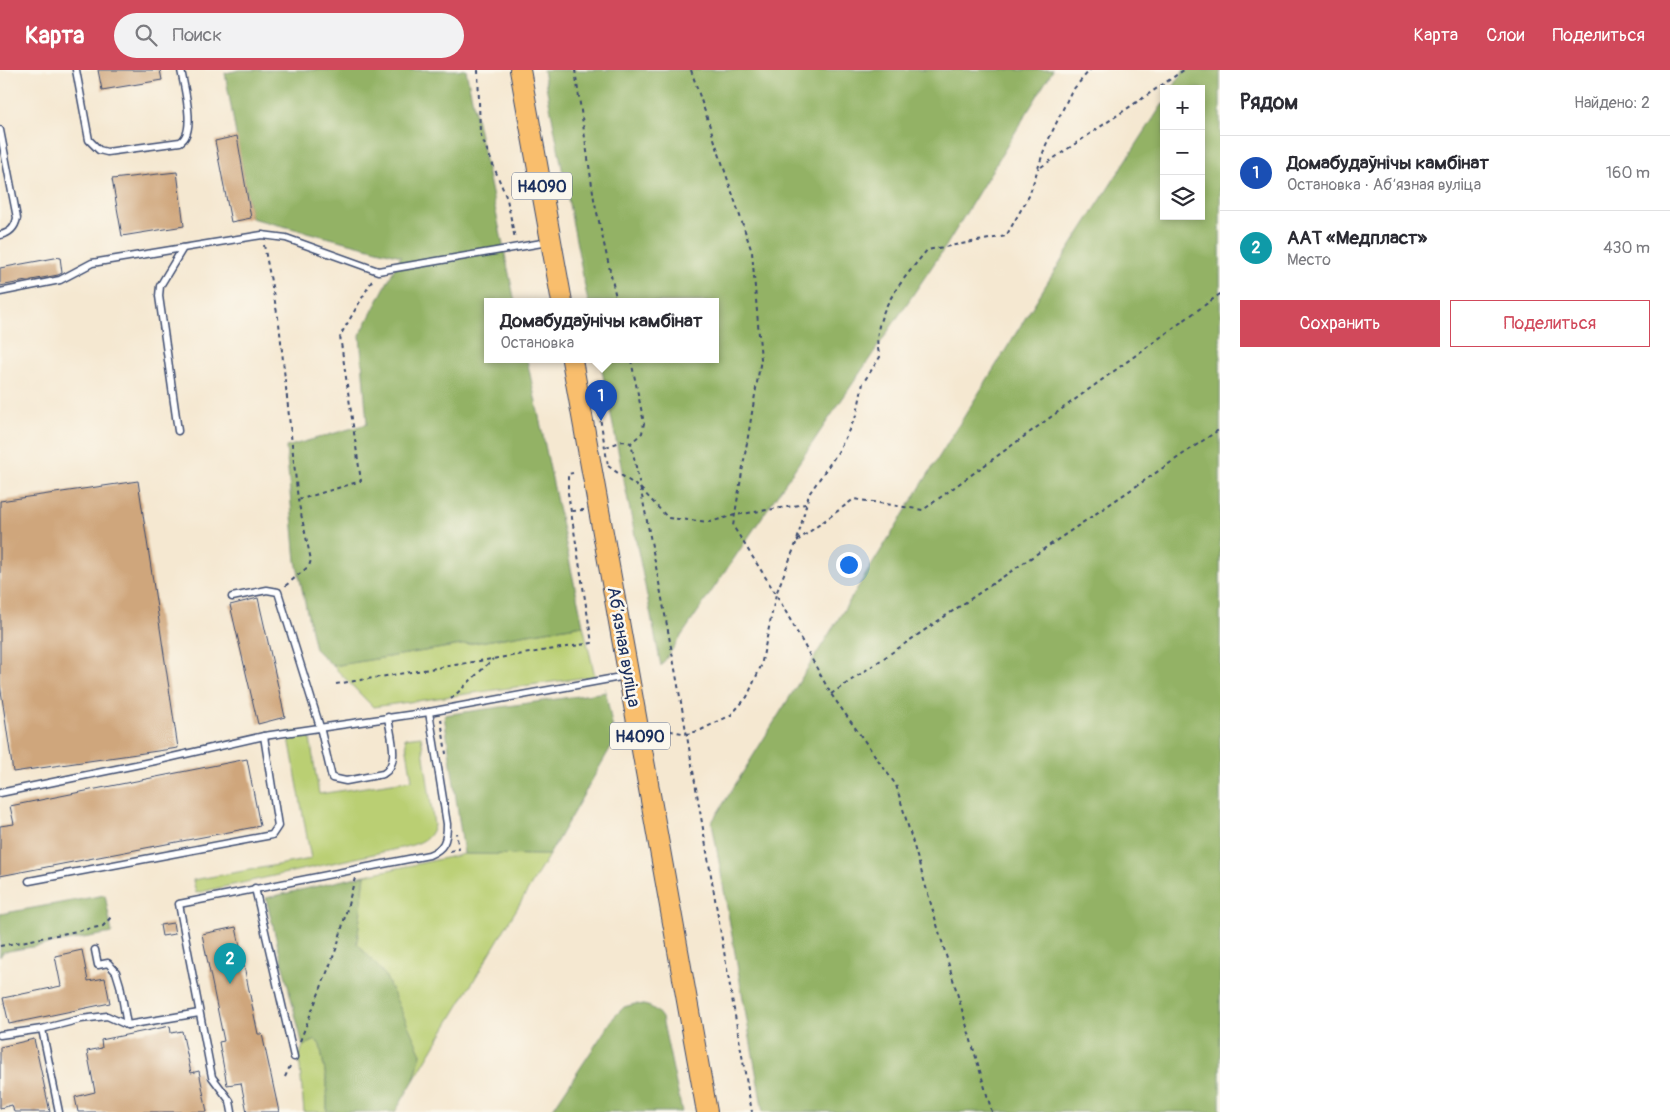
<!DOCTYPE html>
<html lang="ru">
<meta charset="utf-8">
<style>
body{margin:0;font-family:Pangolin,sans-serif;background:#f2f2f3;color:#2b2b33}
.controls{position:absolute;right:15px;top:15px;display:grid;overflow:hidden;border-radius:0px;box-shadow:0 2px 8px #0003}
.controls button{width:45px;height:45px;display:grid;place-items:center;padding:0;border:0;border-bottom:1px solid #e1e1e2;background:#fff;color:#2b2b33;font:25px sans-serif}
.you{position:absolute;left:848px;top:494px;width:18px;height:18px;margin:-12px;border:4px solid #fff;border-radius:50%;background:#1a73e8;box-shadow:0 0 0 8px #1a73e833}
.badge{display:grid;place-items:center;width:32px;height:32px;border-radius:50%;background:#d1495b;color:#fff;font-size:16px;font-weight:700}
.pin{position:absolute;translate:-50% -41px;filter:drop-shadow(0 1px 2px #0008)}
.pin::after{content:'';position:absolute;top:26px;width:18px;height:15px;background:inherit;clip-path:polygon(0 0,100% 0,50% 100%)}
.popup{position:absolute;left:484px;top:228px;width:235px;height:65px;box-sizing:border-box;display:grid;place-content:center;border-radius:0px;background:#fff;filter:drop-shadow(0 1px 4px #0005);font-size:16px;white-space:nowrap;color:#7c7c81}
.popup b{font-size:19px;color:#2b2b33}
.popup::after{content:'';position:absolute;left:50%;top:100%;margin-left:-10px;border:10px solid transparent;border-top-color:#fff}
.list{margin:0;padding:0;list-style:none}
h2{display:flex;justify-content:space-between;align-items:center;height:65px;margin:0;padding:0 20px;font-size:21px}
h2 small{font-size:16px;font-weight:400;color:#7c7c81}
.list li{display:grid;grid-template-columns:32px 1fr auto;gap:15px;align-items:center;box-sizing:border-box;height:75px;padding:0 20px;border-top:1px solid #e1e1e2}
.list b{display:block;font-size:19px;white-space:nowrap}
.list p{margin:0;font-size:16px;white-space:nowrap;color:#7c7c81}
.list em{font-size:16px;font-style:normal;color:#7c7c81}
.actions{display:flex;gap:10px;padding:15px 20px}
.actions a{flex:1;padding:11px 0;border:1px solid #d1495b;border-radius:0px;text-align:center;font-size:18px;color:#d1495b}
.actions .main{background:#d1495b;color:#fff}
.icon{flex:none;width:28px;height:28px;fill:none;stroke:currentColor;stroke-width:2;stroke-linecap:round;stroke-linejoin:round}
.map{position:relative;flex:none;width:1220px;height:1042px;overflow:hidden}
header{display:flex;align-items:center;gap:30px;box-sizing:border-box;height:70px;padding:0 25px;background:#d1495b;color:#fff}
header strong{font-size:24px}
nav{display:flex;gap:28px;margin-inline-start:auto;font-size:18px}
.search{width:350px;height:45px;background:#f2f2f3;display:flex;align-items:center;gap:12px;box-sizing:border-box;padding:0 18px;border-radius:28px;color:#7c7c81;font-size:19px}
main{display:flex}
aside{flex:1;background:#fff}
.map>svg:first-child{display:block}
.green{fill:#bacf73;stroke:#6a7f68}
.forest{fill:#93b265;stroke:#577062}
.building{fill:#cfa67c}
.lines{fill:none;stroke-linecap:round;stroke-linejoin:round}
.lane-casing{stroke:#3c4b6f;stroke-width:9}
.primary-casing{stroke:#3c4b6f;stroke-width:22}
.path{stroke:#3c4b6f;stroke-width:2;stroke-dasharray:4 4;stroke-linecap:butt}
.lane{stroke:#fff;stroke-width:6}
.primary{stroke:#f9be6d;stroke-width:20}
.labels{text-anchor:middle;stroke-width:5;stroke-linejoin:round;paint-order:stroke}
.shield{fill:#fbf7ec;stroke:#5e6b89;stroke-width:1}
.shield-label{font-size:16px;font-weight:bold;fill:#1b2f5e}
.street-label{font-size:18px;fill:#1b2f5e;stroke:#fbf7ec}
</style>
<header>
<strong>Карта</strong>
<div class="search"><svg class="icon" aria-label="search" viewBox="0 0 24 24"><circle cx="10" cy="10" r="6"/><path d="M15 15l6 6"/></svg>Поиск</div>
<nav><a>Карта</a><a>Слои</a><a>Поделиться</a></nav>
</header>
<main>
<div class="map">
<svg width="1220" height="1042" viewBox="0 0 1220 1042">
<rect width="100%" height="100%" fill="#fbf7ec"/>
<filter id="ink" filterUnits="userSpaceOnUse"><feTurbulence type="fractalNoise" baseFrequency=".02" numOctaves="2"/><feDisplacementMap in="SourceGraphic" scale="10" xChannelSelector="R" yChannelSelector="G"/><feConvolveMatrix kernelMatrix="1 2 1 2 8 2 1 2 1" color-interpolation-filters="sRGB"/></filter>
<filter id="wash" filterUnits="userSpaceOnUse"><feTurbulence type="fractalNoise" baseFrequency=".0096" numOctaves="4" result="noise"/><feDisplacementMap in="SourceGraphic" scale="20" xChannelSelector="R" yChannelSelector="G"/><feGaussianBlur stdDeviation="1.12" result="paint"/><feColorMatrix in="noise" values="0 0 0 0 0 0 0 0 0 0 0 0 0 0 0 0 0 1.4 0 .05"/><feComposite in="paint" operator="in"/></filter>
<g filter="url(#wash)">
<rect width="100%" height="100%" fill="#f5e8d1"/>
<!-- green -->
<g class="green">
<polygon points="583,555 595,606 373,637 333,596"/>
<path d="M288,662H309L319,724L412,710L405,668L421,666L434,755C430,772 416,774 401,778L196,823L193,810L311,789Z"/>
<polygon points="464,784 549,785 414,1010 421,984 357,873 365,805"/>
<polygon points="316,970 320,975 327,1013 327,1042 304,1042 299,987 303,976"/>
</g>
<!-- forest -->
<g class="forest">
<polygon points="240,0 466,0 515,232 487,232 487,290 527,290 583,555 333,596 315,579 296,491 286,377 367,354 360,265 401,186 251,148 225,3"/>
<polygon points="543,0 1053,0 946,176 661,596 600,290 715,290 715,232 588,232"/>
<polygon points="1184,0 1220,0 1220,1042 763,1042 712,752 1054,202 1164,32 1164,146 1201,146 1201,19 1172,19"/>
<polygon points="605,618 615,670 549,785 464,784 444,645 606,622"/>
<polygon points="365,805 357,873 385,905 421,984 414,1010 395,1042 327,1042 327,1013 320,975 316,970 303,976 266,828"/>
<polygon points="105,825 112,863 3,882 0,887 0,844"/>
<path d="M635,934C648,935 655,937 662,948L682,1042H551L614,947L624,937Z"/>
</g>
<g id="blocks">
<!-- building -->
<g class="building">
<polygon points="98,0 160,0 162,10 102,20"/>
<polygon points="237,66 251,148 231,152 215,71"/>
<polygon points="177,102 184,156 122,166 112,109"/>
<polygon points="60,187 62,203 58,205 0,216 0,198"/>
<polygon points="138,411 178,678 13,702 0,614 0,431"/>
<polygon points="258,528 285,647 258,654 230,535"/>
<polygon points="247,689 260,756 0,806 0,756 14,754 10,736"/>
<polygon points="173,853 175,864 162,866 160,855"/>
<polygon points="236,857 258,964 262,964 279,1042 247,1042 241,1013 227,1015 219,972 224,971 202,864"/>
<polygon points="82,880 88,911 105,908 110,933 9,954 3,928 61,916 55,886"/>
<polygon points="170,956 171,963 182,961 191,1003 199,1001 207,1042 78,1042 75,1027 95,1022 87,981 102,978 101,970"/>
<polygon points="34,969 50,1042 14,1042 12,1035 0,1038 0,977"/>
</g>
</g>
</g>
<g filter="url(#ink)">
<use href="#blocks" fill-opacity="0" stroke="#3c4b6f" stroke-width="1"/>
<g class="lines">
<!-- lane casing -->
<g class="lane-casing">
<g id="lane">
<path d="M76,0L89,70L99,80L107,82L180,72C197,63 184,17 181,0"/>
<path d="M0,60L17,148C15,158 10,163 0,165"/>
<polyline points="0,222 60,210 92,193 262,165 286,168 378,201 548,172"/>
<polyline points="178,361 159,226 160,216 183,178"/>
<path d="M232,527L267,520L278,522L320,657L332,708L346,711L383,704C401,694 390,664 388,647"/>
<polyline points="0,723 155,691 264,666 429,642"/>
<polyline points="29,811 272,765 278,756 264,666"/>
<polyline points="255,818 294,987"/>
<polyline points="95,880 98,895 108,893 116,902 120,915 127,955"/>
<polyline points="42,959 59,1042"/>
<polyline points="0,965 42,959 81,949 107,946 127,955 199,943"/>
<path d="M232,1042L230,1031L212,1007L179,834L429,785C444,779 447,771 447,754L429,642L626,606"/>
</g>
</g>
<!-- primary casing -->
<g class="primary-casing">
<g id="primary">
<polyline points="520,0 562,232"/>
<polyline points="572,290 707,1042"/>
</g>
</g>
<!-- path -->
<g class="path">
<polyline points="478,0 480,63 507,129 515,169"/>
<polyline points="575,0 594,129 617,232"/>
<polyline points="691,0 752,182 761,289 733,456 776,524 831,624 896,715 992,1042"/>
<polyline points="1041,97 1184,0"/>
<polyline points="264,175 279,253 298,430 311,490 309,496 284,517"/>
<polyline points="631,290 644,353 642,363 631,373"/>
<polyline points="598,335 608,396"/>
<path d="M606,377L623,371L631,373C678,595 712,819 752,1042"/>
<polyline points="608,396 641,419 668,448 710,452 735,445 806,434"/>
<polyline points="298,430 361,411 340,266 373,209"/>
<polyline points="572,441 584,440"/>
<polyline points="797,471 854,429 923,440 1220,224"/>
<polyline points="336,614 592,573 568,423 568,404 573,403"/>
<polyline points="831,624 1220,359"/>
<polyline points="451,629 493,589"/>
<polyline points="441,649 446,684"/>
<path d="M654,658L688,664L701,660L731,645L747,627L761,596L776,524L797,471L809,424L838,382L857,344L863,313L880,287C867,247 904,209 927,180L1006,166L1029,126L1045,77L1071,22L1090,0"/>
<polyline points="450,781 459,779 456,763"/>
<polyline points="0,876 103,856 112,846"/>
<polyline points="300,971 337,877 355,808"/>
<polyline points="285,1007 291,994"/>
</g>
<!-- lane -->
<use href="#lane" class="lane"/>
<!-- primary -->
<use href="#primary" class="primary"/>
</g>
</g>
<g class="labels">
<!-- shield labels -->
<g class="shield">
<rect x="512" y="102.5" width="60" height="27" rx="4"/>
<rect x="610" y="652.5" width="60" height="27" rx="4"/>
</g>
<g class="shield-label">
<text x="542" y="122">Н4090</text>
<text x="640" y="672">Н4090</text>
</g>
<!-- street labels -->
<g class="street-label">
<text transform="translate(624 577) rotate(80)" y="6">Абʼязная вуліца</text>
</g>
</g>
</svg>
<div class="controls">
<button>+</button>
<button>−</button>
<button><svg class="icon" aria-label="layers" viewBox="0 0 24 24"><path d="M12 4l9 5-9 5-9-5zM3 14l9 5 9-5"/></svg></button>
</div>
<div class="you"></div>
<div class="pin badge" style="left:601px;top:351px;background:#1a4fb4">1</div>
<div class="popup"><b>Домабудаўнічы камбінат</b>Остановка</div>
<div class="pin badge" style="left:230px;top:914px;background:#0f9aa8">2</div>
</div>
<aside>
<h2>Рядом<small>Найдено: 2</small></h2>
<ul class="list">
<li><span class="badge" style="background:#1a4fb4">1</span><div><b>Домабудаўнічы камбінат</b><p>Остановка · Абʼязная вуліца</p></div><em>160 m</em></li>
<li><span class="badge" style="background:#0f9aa8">2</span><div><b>ААТ «Медпласт»</b><p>Место</p></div><em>430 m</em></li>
</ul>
<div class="actions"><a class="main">Сохранить</a><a>Поделиться</a></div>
</aside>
</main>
